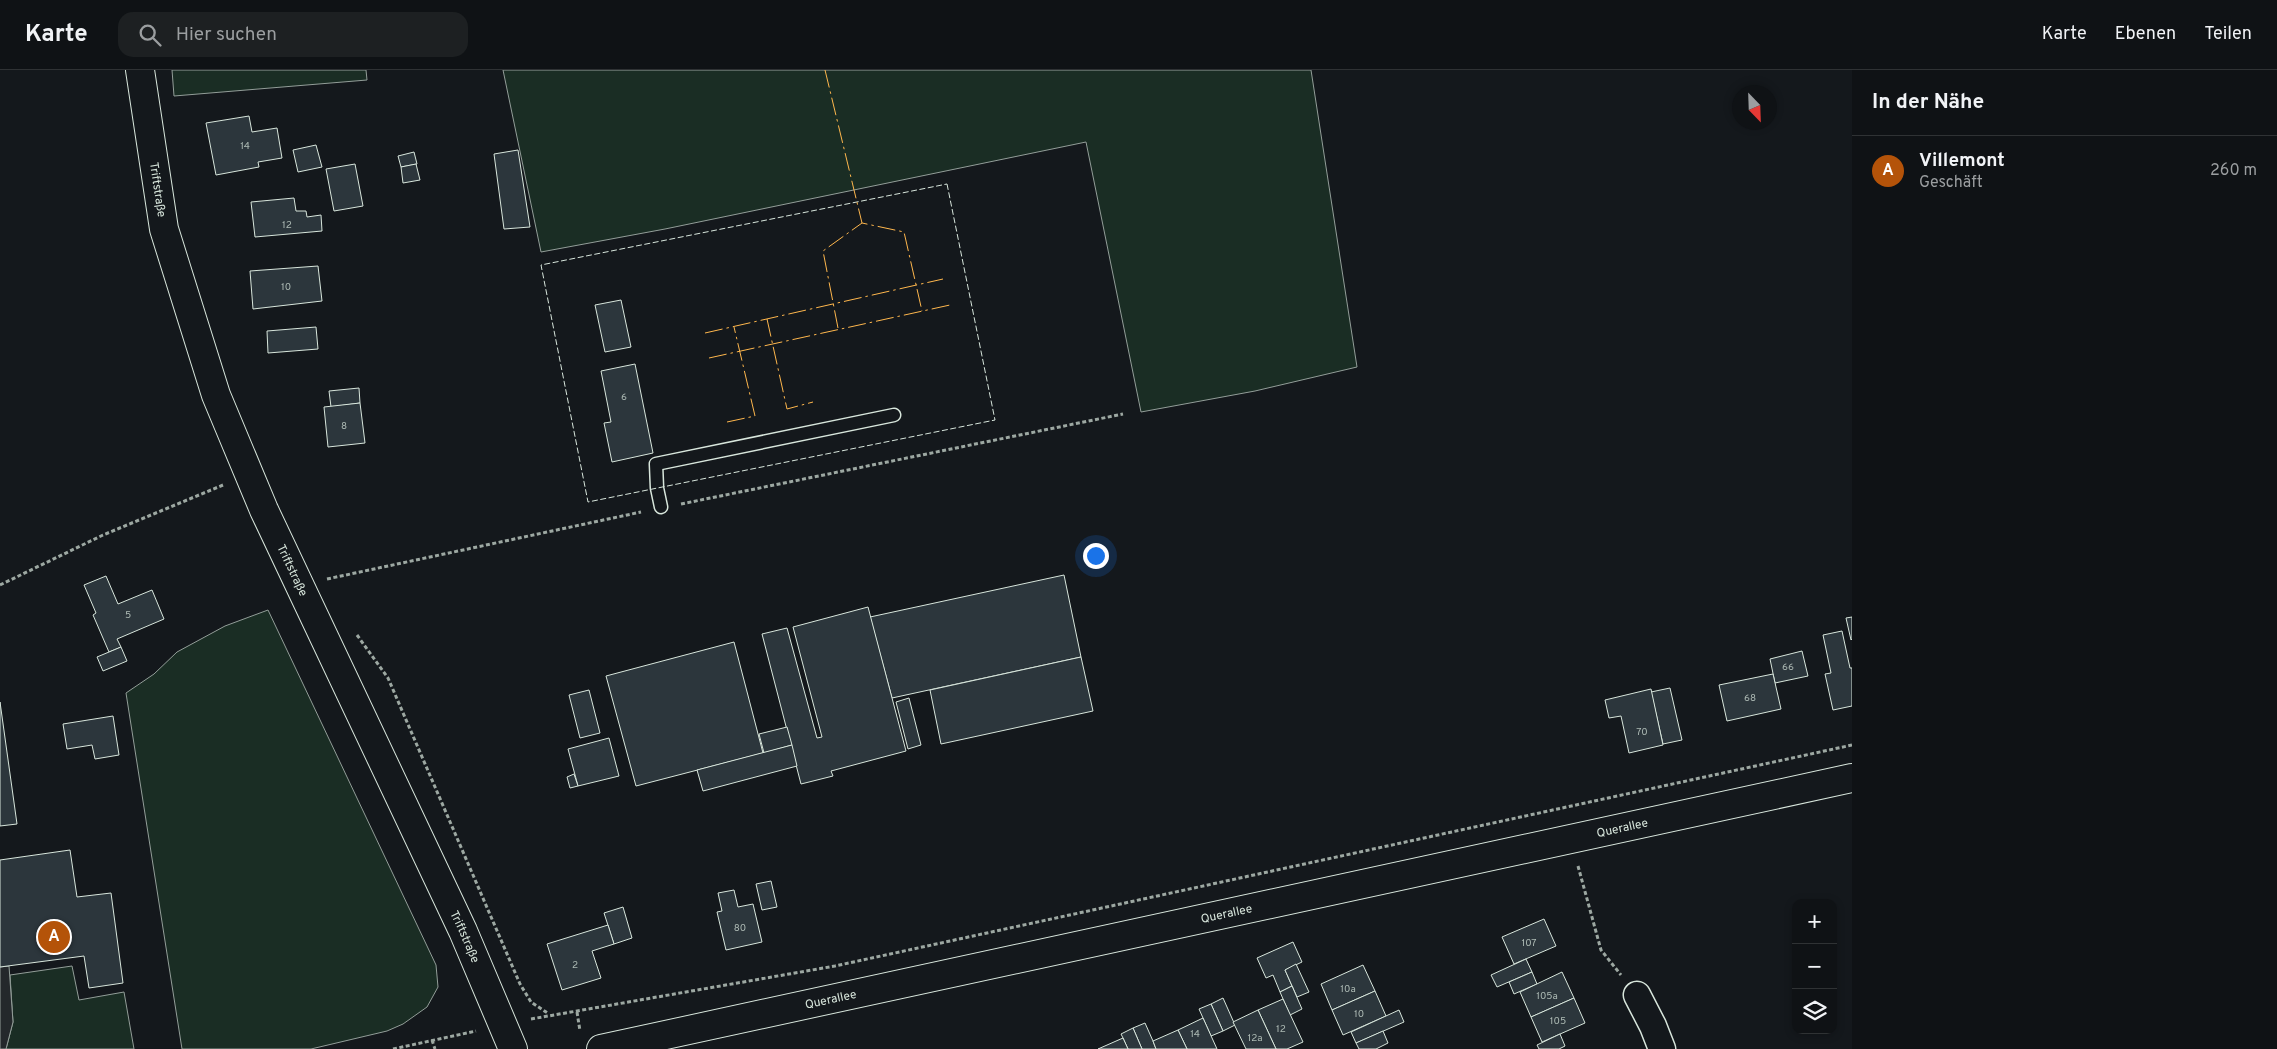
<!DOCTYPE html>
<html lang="de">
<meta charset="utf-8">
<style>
body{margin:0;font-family:Overpass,sans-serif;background:#1d2022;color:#f1f3f6}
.controls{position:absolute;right:15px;bottom:15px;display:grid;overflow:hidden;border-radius:10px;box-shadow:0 2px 8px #0003}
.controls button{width:45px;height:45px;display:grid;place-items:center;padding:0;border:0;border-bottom:1px solid #2f3234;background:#0f1215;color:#f1f3f6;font:25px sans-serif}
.compass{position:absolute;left:1732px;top:15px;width:45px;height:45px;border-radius:50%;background:#0f1215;box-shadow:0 2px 8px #0003;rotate:157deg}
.you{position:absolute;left:1095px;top:485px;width:18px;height:18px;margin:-12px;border:4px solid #fff;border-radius:50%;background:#1a73e8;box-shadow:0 0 0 8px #1a73e833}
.badge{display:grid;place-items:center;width:32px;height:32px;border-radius:50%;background:#b45309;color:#fff;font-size:16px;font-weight:700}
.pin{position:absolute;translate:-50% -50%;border:2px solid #fff;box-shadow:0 1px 5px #0006}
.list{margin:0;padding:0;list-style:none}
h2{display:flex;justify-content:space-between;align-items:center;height:65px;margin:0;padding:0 20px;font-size:21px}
h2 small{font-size:16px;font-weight:400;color:#9b9ea0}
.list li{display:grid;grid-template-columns:32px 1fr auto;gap:15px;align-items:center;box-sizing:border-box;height:70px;padding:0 20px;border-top:1px solid #2f3234}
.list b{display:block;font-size:19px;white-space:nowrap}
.list p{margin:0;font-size:16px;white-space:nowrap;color:#9b9ea0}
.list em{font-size:16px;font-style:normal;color:#9b9ea0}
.icon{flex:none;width:28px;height:28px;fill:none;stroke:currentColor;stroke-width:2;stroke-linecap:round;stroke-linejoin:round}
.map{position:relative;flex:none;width:1852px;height:979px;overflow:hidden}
header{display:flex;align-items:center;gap:30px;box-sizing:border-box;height:70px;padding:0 25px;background:#0f1215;border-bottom:1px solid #2f3234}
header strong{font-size:24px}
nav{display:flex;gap:28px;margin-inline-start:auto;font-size:18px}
.search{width:350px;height:45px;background:#1d2022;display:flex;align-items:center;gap:12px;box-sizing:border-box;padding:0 18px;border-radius:15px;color:#9b9ea0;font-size:19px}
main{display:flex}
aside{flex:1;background:#0f1215}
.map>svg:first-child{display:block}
.green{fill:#1a2d24;stroke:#939e99}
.parking{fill:#24282b;stroke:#939e99}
.building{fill:#2c363c;stroke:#d8e6dc}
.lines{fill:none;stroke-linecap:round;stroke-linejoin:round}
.lane-casing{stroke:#d8e6dc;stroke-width:15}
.street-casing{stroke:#d8e6dc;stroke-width:29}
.secondary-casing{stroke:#d8e6dc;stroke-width:30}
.path{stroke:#9da8a2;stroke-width:3;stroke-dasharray:4 2.5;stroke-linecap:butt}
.lane{stroke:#14181c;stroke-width:12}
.street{stroke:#14181c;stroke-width:26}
.secondary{stroke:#14181c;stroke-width:28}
.fence{stroke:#d8e6dc;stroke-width:1;stroke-dasharray:6 2.5;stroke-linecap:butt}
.power{stroke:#ffb74d;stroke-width:1;stroke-dasharray:18 4 2.5 4;stroke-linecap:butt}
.labels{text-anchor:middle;stroke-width:4;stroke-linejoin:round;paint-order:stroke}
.number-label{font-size:10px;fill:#adbab4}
.street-label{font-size:12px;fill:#d8e6dc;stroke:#14181c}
</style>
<header>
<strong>Karte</strong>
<div class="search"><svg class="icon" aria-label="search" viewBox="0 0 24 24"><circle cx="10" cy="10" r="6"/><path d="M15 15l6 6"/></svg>Hier suchen</div>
<nav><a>Karte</a><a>Ebenen</a><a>Teilen</a></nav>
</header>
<main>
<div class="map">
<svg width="1852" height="979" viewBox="0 0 1852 979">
<rect width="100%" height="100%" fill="#14181c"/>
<!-- green -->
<g class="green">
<polygon points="172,0 366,0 367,10 174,26"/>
<polygon points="503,0 1311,0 1357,297 1255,321 1141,342 1086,72 665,159 541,182"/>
<polygon points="268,540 436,895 438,917 427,937 403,954 387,961 311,979 182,979 126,623 154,604 177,582 225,556"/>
<polygon points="72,896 79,930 124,922 134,979 6,979 13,952 10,905"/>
</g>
<!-- parking -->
<polygon class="parking" points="9,896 13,952 6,979 0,979 0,897"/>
<!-- building -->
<g class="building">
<polygon points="249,46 252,62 277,58 282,88 258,92 259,97 216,105 206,53"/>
<polygon points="316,75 322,97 298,102 293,80"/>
<polygon points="518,80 530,157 504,159 494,84"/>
<polygon points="414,82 417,94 401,97 398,86"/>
<polygon points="355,94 363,136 334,141 326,99"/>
<polygon points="416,94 420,110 403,113 401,97"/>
<polygon points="294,128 296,141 306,141 307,147 321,145 322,161 255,167 251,132"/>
<polygon points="318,196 322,231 253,239 250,201"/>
<polygon points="621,230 631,277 605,282 595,235"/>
<polygon points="316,257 318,279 268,283 267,261"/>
<polygon points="635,294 653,383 612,392 604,353 611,352 601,301"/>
<polygon points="359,318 360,333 331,337 329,321"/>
<polygon points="360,333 365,373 328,377 324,337"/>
<polygon points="1064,505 1081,587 892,628 870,547"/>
<polygon points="106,506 118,534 152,520 164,549 117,569 121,577 109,582 93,545 96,543 84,515"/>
<polygon points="868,537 906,681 831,701 833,706 801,714 762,564 787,558 817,668 822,667 793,557"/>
<polygon points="1852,547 1852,569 1851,570 1846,548"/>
<polygon points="1842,561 1850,598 1852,598 1852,636 1833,640 1825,604 1831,603 1823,565"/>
<polygon points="734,572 763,683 636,716 606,606"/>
<polygon points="121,577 127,591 103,601 97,587"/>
<polygon points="1802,581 1808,606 1775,613 1770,589"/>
<polygon points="1081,587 1093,641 941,674 930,620"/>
<polygon points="1773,604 1781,639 1727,651 1719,615"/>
<polygon points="1670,618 1682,670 1663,674 1651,622"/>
<polygon points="1651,619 1663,675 1629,683 1621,646 1609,648 1605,630"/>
<polygon points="589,620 600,663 580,668 569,625"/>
<polygon points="909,628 921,675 908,679 896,632"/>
<polygon points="0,632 17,754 0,756"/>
<polygon points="113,646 119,685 95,689 92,675 67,679 63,654"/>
<polygon points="787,657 792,675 764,683 759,664"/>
<polygon points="609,668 619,706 578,716 568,679"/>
<polygon points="792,675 797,696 703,721 697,700"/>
<polygon points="574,704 578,716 570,718 567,707"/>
<polygon points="70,780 77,827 111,823 123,913 89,918 84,886 0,897 0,790"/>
<polygon points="771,811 777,837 762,840 756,814"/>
<polygon points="734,820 738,837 753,834 762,872 726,880 717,842 722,841 718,823"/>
<polygon points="623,837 632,868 614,874 604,843"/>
<polygon points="1544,849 1556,876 1514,894 1502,867"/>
<polygon points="608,855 614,874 592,881 601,908 562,920 547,874"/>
<polygon points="1293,872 1302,892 1285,900 1292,916 1280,922 1273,905 1266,908 1257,888"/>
<polygon points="1526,889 1532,902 1497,917 1491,905"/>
<polygon points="1296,894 1309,922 1297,927 1285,900"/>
<polygon points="1363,895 1375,921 1332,940 1321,914"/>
<polygon points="1532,902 1537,914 1514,924 1509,912"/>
<polygon points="1562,902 1574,928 1531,947 1520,922"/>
<polygon points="1292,916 1302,939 1290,945 1280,922"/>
<polygon points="1375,921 1386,946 1343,965 1332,940"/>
<polygon points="1223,928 1235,955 1223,961 1211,934"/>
<polygon points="1574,928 1585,953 1542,972 1531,947"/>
<polygon points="1283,929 1303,972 1287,979 1276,979 1258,940"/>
<polygon points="1211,934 1223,961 1211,966 1199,939"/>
<polygon points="1258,940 1276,979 1246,979 1233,952"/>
<polygon points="1399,940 1404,952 1356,973 1351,962"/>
<polygon points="1203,948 1217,979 1187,979 1178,960"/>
<polygon points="1145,953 1153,971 1156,979 1142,979 1133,958"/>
<polygon points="1133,958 1142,979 1128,979 1123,968 1121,964"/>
<polygon points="1178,960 1187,979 1156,979 1153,971"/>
<polygon points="1383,961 1388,973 1376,979 1359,979 1356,973"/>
<polygon points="1560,964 1565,976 1559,979 1539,979 1537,975"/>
<polygon points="1123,968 1128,979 1098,979"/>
</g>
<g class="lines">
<!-- lane casing -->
<g class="lane-casing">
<polyline id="lane" points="661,437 657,418 656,394 894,345"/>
</g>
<!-- street casing -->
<g class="street-casing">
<polyline id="street" points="1637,925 1653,956 1662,979"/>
</g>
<!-- secondary casing -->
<g class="secondary-casing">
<g id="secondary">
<path id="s1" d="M140,0L164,159L216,325L264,440L463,861L513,979"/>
<path id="s2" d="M601,979L1852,708"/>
</g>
</g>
<!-- path -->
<g class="path">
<polyline points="681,434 1123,344"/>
<polyline points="327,509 641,442"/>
<polyline points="0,515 103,465 223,415"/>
<polyline points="357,565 388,608 520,914 531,932 549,944"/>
<polyline points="1578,796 1601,880 1621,905"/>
<polyline points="577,942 580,961"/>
<polyline points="531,949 835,896 1852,675"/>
<polyline points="432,970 435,979"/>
<polyline points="393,979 476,961"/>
</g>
<!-- lane -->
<use href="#lane" class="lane"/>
<!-- street -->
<use href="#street" class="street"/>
<!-- secondary -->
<use href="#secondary" class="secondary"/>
<!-- fence -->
<polygon class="fence" points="947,114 995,350 588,432 541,195"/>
<!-- power -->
<g class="power">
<polyline points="825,0 862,153"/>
<polyline points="767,249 787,339 813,332"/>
<polyline points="838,258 823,181 862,153 904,162 922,241"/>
<polyline points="705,263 943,209"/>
<polyline points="709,288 950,235"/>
<polyline points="727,352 755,346 734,257"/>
</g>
</g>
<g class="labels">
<!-- number labels -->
<g class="number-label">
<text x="245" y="79">14</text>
<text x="287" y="158">12</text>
<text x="286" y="220">10</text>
<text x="624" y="330">6</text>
<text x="344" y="359">8</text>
<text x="128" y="548">5</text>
<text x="1788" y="600">66</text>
<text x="1750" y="631">68</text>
<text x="1642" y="665">70</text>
<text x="740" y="861">80</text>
<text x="1529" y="876">107</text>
<text x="575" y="898">2</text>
<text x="1348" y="922">10a</text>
<text x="1547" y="929">105a</text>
<text x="1359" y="947">10</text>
<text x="1558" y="954">105</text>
<text x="1281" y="962">12</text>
<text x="1195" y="967">14</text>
<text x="1255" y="971">12a</text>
</g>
<!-- street labels -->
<g class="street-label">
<text dy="4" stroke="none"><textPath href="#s1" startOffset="121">Triftstraße</textPath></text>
<text dy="4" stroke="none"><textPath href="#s1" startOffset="526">Triftstraße</textPath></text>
<text dy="4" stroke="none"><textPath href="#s2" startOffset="1045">Querallee</textPath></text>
<text dy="4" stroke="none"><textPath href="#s2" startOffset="640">Querallee</textPath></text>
<text dy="4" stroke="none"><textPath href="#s1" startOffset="931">Triftstraße</textPath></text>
<text dy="4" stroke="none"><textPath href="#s2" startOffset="235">Querallee</textPath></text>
</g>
</g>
</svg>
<div class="controls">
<button>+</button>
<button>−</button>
<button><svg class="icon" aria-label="layers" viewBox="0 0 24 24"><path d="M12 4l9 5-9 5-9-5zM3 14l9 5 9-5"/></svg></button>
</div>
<svg class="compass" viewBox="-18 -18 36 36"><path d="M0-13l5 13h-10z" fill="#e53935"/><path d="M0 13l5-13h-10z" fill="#9b9ea0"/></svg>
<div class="you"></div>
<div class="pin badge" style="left:54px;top:867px">A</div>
</div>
<aside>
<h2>In der Nähe<small></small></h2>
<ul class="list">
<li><span class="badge">A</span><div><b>Villemont</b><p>Geschäft</p></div><em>260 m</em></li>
</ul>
</aside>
</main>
